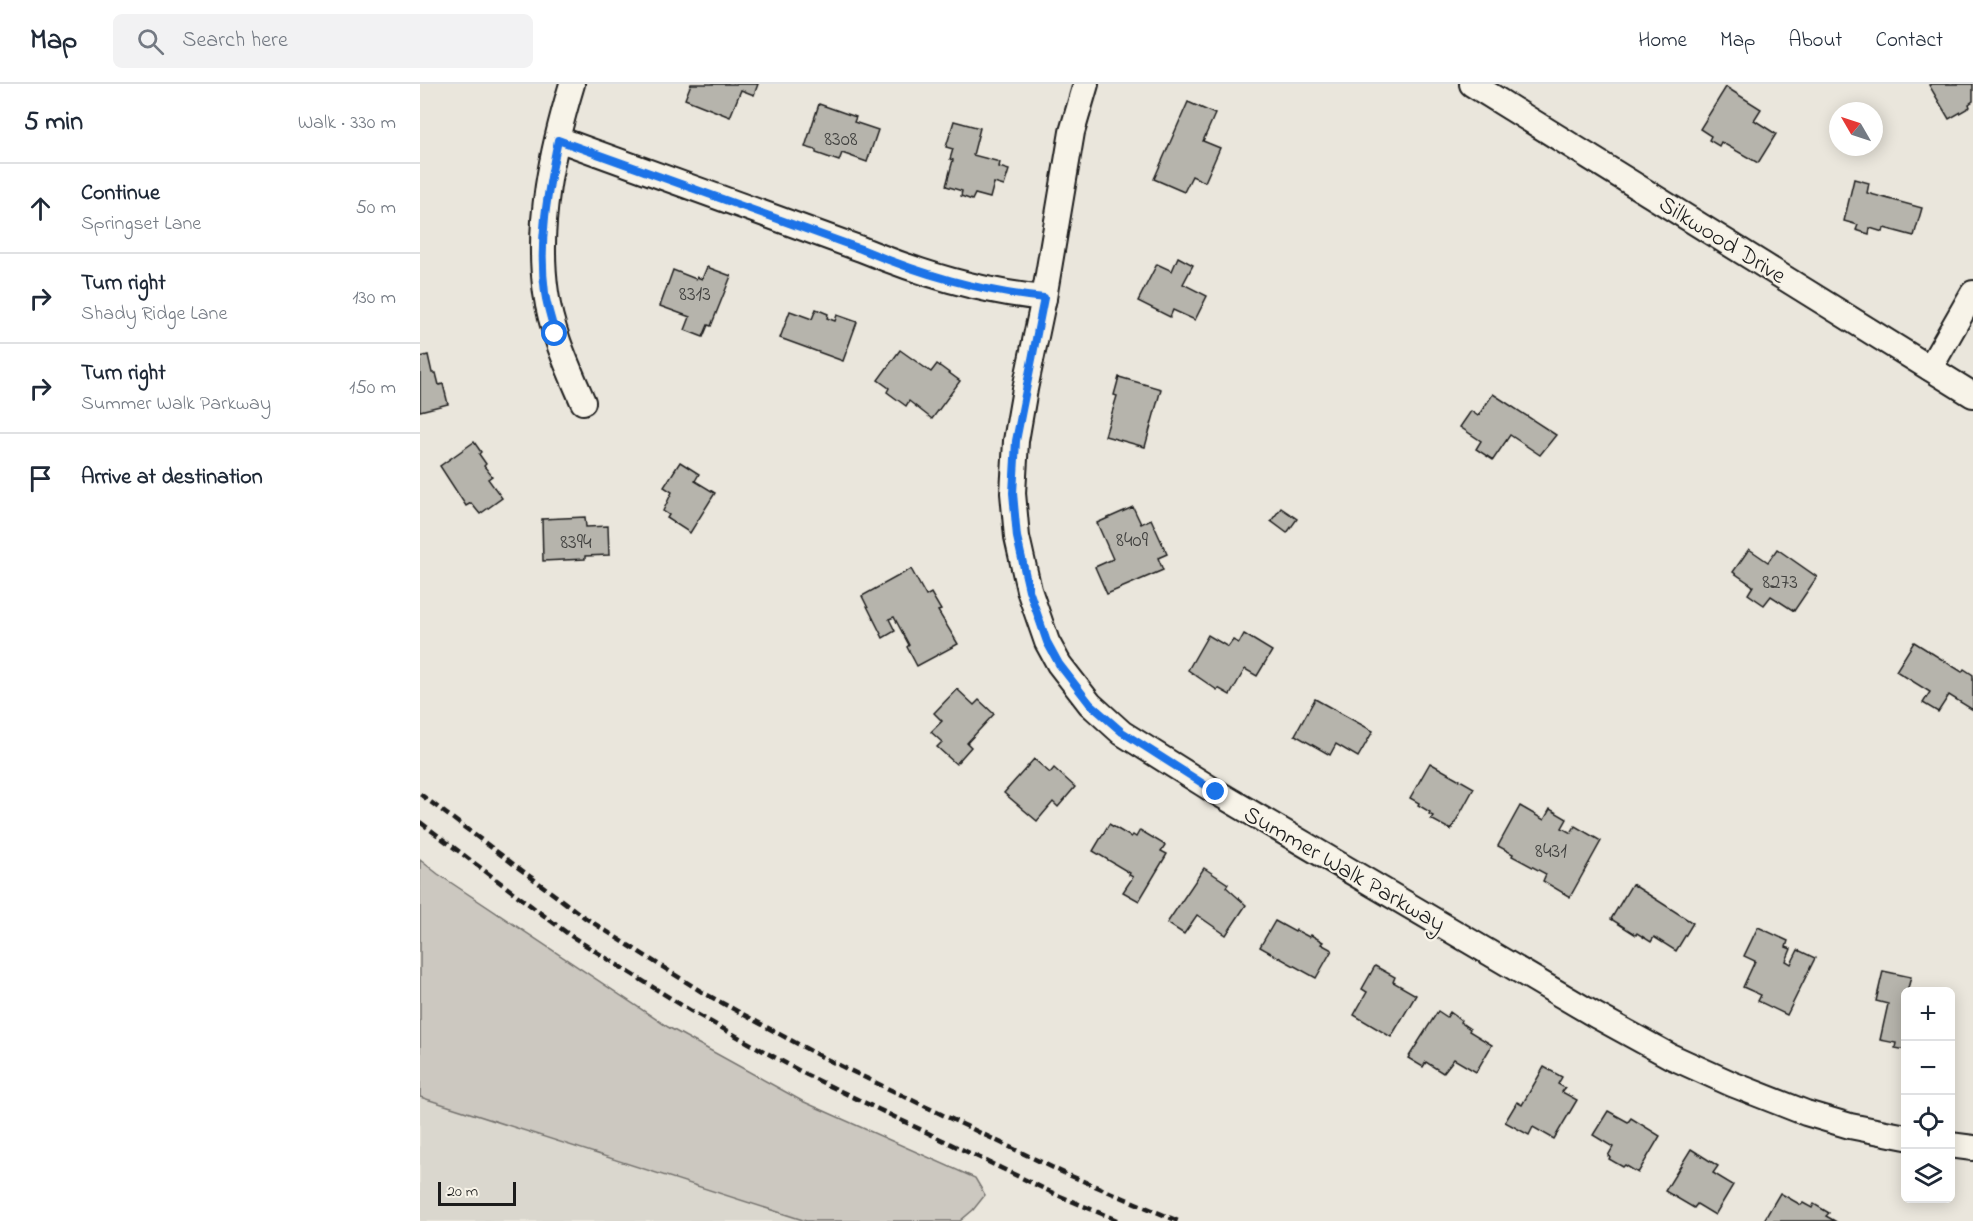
<!DOCTYPE html>
<meta charset="utf-8">
<style>
body{margin:0;font-family:"Indie Flower",sans-serif;background:#f2f2f3;color:#1f2937}
.controls{position:absolute;right:18px;bottom:18px;display:grid;overflow:hidden;border-radius:9px;box-shadow:0 3px 15px #0003}
.controls button{width:54px;height:54px;display:grid;place-items:center;padding:0;border:0;border-bottom:2px solid #e0e1e3;background:#fff;color:#1f2937;font:30px sans-serif}
.compass{position:absolute;left:1409px;top:18px;width:54px;height:54px;border-radius:50%;background:#fff;box-shadow:0 3px 15px #0003;rotate:309deg}
.scale{position:absolute;left:18px;bottom:15px;width:78px;box-sizing:border-box;padding-left:6px;border:3px solid #1c1c1c;border-top:0;font-size:16px;line-height:21px;white-space:nowrap;color:#1c1c1c;-webkit-text-stroke:4px #f7f3e8;paint-order:stroke}
.stop{position:absolute;width:18px;height:18px;margin:-14px;border:4px solid #1a73e8;border-radius:50%;background:#fff}
.stop.end{background:#1a73e8;border-color:#fff;box-shadow:0 2px 6px #0008}
.list{margin:0;padding:0;list-style:none}
h2{display:flex;justify-content:space-between;align-items:center;height:78px;margin:0;padding:0 24px;font-size:26px}
h2 small{font-size:20px;font-weight:400;color:#747a83}
.list li{display:grid;grid-template-columns:39px 1fr auto;gap:18px;align-items:center;box-sizing:border-box;height:90px;padding:0 24px;border-top:2px solid #e0e1e3}
.list b{display:block;font-size:22px;white-space:nowrap}
.list p{margin:0;font-size:20px;white-space:nowrap;color:#747a83}
.list em{font-size:20px;font-style:normal;color:#747a83}
.icon{flex:none;width:33px;height:33px;fill:none;stroke:currentColor;stroke-width:2;stroke-linecap:round;stroke-linejoin:round}
.map{position:relative;flex:none;width:1553px;height:1137px;overflow:hidden}
header{display:flex;align-items:center;gap:36px;box-sizing:border-box;height:84px;padding:0 30px;background:#fff;border-bottom:2px solid #e0e1e3}
header strong{font-size:28px}
nav{display:flex;gap:33px;margin-inline-start:auto;font-size:21px}
.search{width:420px;height:54px;background:#f2f2f3;display:flex;align-items:center;gap:15px;box-sizing:border-box;padding:0 21px;border-radius:9px;color:#747a83;font-size:22px}
main{display:flex}
aside{flex:1;background:#fff}
.map>svg:first-child{display:block}
.built{fill:#dad7ce}
.green{fill:#ccc8c0;stroke:#74726e;stroke-width:1.5}
.building{fill:#b6b4ac;stroke:#1c1c1c;stroke-width:1.5}
.lines{fill:none;stroke-linecap:round;stroke-linejoin:round}
.street-casing{stroke:#1c1c1c;stroke-width:28}
.street{stroke:#f7f3e8;stroke-width:24}
.rail{stroke:#1c1c1c;stroke-width:4.5;stroke-dasharray:9 4.5;stroke-linecap:butt}
.route{stroke:#1a73e8;stroke-width:8}
.labels{text-anchor:middle;stroke-width:4.5;stroke-linejoin:round;paint-order:stroke}
.number-label{font-size:21px;fill:#424240}
.street-label{font-size:24px;fill:#1c1c1c;stroke:#f7f3e8}
</style>
<header>
<strong>Map</strong>
<div class="search"><svg class="icon" aria-label="search" viewBox="0 0 24 24"><circle cx="10" cy="10" r="6"/><path d="M15 15l6 6"/></svg>Search here</div>
<nav><a>Home</a><a>Map</a><a>About</a><a>Contact</a></nav>
</header>
<main>
<aside>
<h2>5 min<small>Walk · 330 m</small></h2>
<ul class="list">
<li><svg class="icon" aria-label="ahead" viewBox="0 0 24 24"><path d="M12 20V5M6 11l6-6 6 6"/></svg><div><b>Continue</b><p>Springset Lane</p></div><em>50 m</em></li>
<li><svg class="icon" aria-label="right" viewBox="0 0 24 24"><path d="M7 20v-9h11M14 6l5 5-5 5"/></svg><div><b>Turn right</b><p>Shady Ridge Lane</p></div><em>130 m</em></li>
<li><svg class="icon" aria-label="right" viewBox="0 0 24 24"><path d="M7 20v-9h11M14 6l5 5-5 5"/></svg><div><b>Turn right</b><p>Summer Walk Parkway</p></div><em>150 m</em></li>
<li><svg class="icon" aria-label="arrive" viewBox="0 0 24 24"><path d="M6 21V4h12l-3 4 3 4H6"/></svg><div><b>Arrive at destination</b></div></li>
</ul>
</aside>
<div class="map">
<svg width="1553" height="1137" viewBox="0 0 1553 1137">
<rect width="100%" height="100%" fill="#eae6dc"/>
<filter id="ink" filterUnits="userSpaceOnUse"><feTurbulence type="fractalNoise" baseFrequency=".0167" numOctaves="2"/><feDisplacementMap in="SourceGraphic" scale="12" xChannelSelector="R" yChannelSelector="G"/><feConvolveMatrix kernelMatrix="1 2 1 2 8 2 1 2 1" color-interpolation-filters="sRGB"/></filter>
<g filter="url(#ink)">
<!-- built -->
<polygon class="built" points="0,1013 386,1137 0,1137"/>
<!-- green -->
<polygon class="green" points="0,776 18,790 248,943 382,1017 555,1094 565,1111 553,1126 540,1137 386,1137 0,1013"/>
<!-- building -->
<g class="building">
<polygon points="271,0 338,0 334,11 321,6 310,33 265,15"/>
<polygon points="1512,0 1553,0 1553,17 1549,20 1550,23 1529,35 1509,1"/>
<polygon points="1306,3 1341,25 1334,36 1356,50 1338,79 1301,58 1299,62 1289,56 1291,52 1280,45"/>
<polygon points="768,18 795,30 783,57 800,64 785,98 772,92 764,108 734,95"/>
<polygon points="399,20 436,33 434,38 458,46 447,78 422,69 419,77 396,69 396,66 385,63"/>
<polygon points="534,37 560,44 553,71 580,78 579,83 589,86 584,102 574,99 570,114 555,110 552,116 541,112 542,107 526,102 533,76 530,75 533,65 526,63"/>
<polygon points="1434,95 1449,99 1447,109 1502,124 1494,152 1464,144 1463,148 1450,144 1449,150 1436,146 1438,141 1424,137"/>
<polygon points="758,173 773,181 763,200 787,212 775,236 753,226 750,233 718,217 737,180 752,187"/>
<polygon points="287,183 311,192 291,242 288,241 283,253 265,246 270,233 240,222 253,186 276,195 277,193 282,195"/>
<polygon points="396,225 408,230 407,234 415,237 417,231 437,238 423,277 360,254 370,227 392,235"/>
<polygon points="480,266 511,288 517,280 540,297 512,335 489,317 486,322 467,308 469,304 458,296"/>
<polygon points="8,271 12,289 16,289 19,301 23,300 28,320 0,327 0,273"/>
<polygon points="699,293 741,305 725,363 685,352 697,312 694,311"/>
<polygon points="1073,310 1136,351 1120,371 1090,351 1073,376 1056,365 1061,357 1040,343 1051,327 1058,332"/>
<polygon points="54,358 61,368 59,370 66,380 64,382 72,392 68,395 82,414 60,430 51,419 46,422 20,382"/>
<polygon points="260,378 279,390 275,397 295,409 270,449 247,434 249,431 243,427 252,408 244,403"/>
<polygon points="713,423 721,440 731,435 747,470 738,474 743,486 687,510 675,483 693,475 677,439"/>
<polygon points="861,424 877,435 867,449 851,437"/>
<polygon points="165,433 166,443 188,442 189,471 165,472 165,475 123,477 122,435"/>
<polygon points="1329,465 1348,478 1357,465 1397,493 1374,527 1351,512 1344,521 1328,510 1333,502 1313,488"/>
<polygon points="491,485 506,512 511,509 521,526 518,527 538,560 497,582 487,563 489,561 474,533 469,535 475,547 463,554 442,512"/>
<polygon points="824,550 852,567 837,592 825,585 810,611 798,604 797,606 768,586 788,551 808,563 813,556 819,559"/>
<polygon points="1494,558 1542,588 1544,585 1553,591 1553,626 1529,611 1518,628 1503,619 1510,608 1476,587"/>
<polygon points="537,605 554,621 559,616 574,630 547,659 551,663 536,680 517,663 522,658 511,648 522,637 514,629"/>
<polygon points="895,615 953,647 938,673 916,660 910,671 875,651"/>
<polygon points="614,675 630,689 634,684 655,703 638,723 633,718 617,737 584,709"/>
<polygon points="1010,679 1054,704 1031,746 1011,735 1013,732 1009,730 1010,728 998,721 999,719 990,714"/>
<polygon points="1100,722 1124,736 1130,725 1147,735 1142,744 1151,749 1155,742 1181,757 1150,813 1123,797 1126,790 1092,772 1093,770 1078,762"/>
<polygon points="689,740 711,753 713,751 716,753 720,746 745,761 741,767 747,770 719,817 703,808 713,793 709,791 710,789 673,767"/>
<polygon points="784,784 808,800 806,803 826,821 806,851 777,831 764,850 747,839"/>
<polygon points="1212,800 1273,839 1256,867 1234,853 1231,858 1217,849 1216,851 1191,835"/>
<polygon points="855,837 875,848 876,846 889,853 891,851 903,858 901,860 912,866 896,894 840,863"/>
<polygon points="1338,843 1368,857 1366,863 1371,865 1366,877 1371,880 1378,866 1395,874 1367,931 1338,917 1341,911 1323,903 1335,877 1324,872"/>
<polygon points="955,882 975,893 973,898 996,911 971,953 934,931 947,908 942,905"/>
<polygon points="1463,887 1491,893 1487,908 1486,908 1484,922 1486,966 1475,964 1476,959 1460,956 1468,920 1456,917"/>
<polygon points="1018,927 1027,933 1030,928 1041,936 1040,938 1050,945 1049,947 1072,961 1056,988 1034,975 1023,989 1006,978 1003,983 988,974"/>
<polygon points="1124,983 1142,993 1138,1000 1145,1004 1142,1008 1157,1016 1134,1055 1113,1043 1109,1051 1085,1038 1097,1018 1102,1021"/>
<polygon points="1188,1027 1208,1038 1211,1034 1240,1052 1218,1089 1205,1081 1203,1083 1189,1075 1190,1073 1188,1072 1193,1063 1173,1051"/>
<polygon points="1271,1065 1298,1082 1293,1089 1313,1101 1295,1131 1277,1120 1274,1124 1245,1107"/>
<polygon points="1360,1109 1381,1121 1383,1119 1392,1124 1394,1120 1409,1129 1406,1132 1415,1137 1347,1137 1344,1136"/>
</g>
<g class="lines">
<!-- street casing -->
<g class="street-casing">
<g id="street">
<path d="M152,0C132,66 116,140 126,209C131,247 148,283 163,318"/>
<polyline points="666,0 652,48 624,214 605,305 596,357 593,409 597,453 609,506 627,558 639,580 670,620 702,649 796,708 1175,931 1250,972 1312,1000 1386,1029 1430,1042 1486,1053"/>
<polyline points="1052,0 1553,311"/>
<path d="M138,55L441,165C502,190 558,207 624,214"/>
<polyline points="1510,284 1553,209"/>
<polyline points="1530,1061 1553,1064"/>
</g>
</g>
<!-- street -->
<use href="#street" class="street"/>
<!-- rail -->
<g class="rail">
<polyline points="0,710 164,833 282,908 398,971 644,1089 758,1137"/>
<polyline points="0,738 151,852 271,927 387,991 635,1110 699,1137"/>
</g>
</g>
</g>
<g class="lines" filter="url(#ink)">
<!-- route -->
<path class="route" d="M135,250C132,237 127,223 125,209C118,157 128,106 138,56L441,165C501,190 558,207 624,214L596,357L593,409L597,453L609,506L627,558L639,580L670,620L702,648L796,708"/>
</g>
<g class="labels">
<!-- number labels -->
<g class="number-label">
<text x="421" y="61">8308</text>
<text x="275" y="216">8313</text>
<text x="712" y="462">8409</text>
<text x="156" y="464">8394</text>
<text x="1360" y="504">8273</text>
<text x="1131" y="773">8431</text>
</g>
<!-- street labels -->
<g class="street-label">
<text transform="translate(1303 155) rotate(32)" y="8">Silkwood Drive</text>
<text transform="translate(925 784) rotate(30)" y="8">Summer Walk Parkway</text>
</g>
</g>
</svg>
<div class="controls">
<button>+</button>
<button>−</button>
<button><svg class="icon" aria-label="locate" viewBox="0 0 24 24"><circle cx="12" cy="12" r="6"/><path d="M12 2v4M12 18v4M2 12h4M18 12h4"/></svg></button>
<button><svg class="icon" aria-label="layers" viewBox="0 0 24 24"><path d="M12 4l9 5-9 5-9-5zM3 14l9 5 9-5"/></svg></button>
</div>
<svg class="compass" viewBox="-18 -18 36 36"><path d="M0-13l5 13h-10z" fill="#e53935"/><path d="M0 13l5-13h-10z" fill="#747a83"/></svg>
<div class="scale">20 m</div>
<div class="stop" style="left:135px;top:250px"></div>
<div class="stop end" style="left:796px;top:708px"></div>
</div>
</main>
